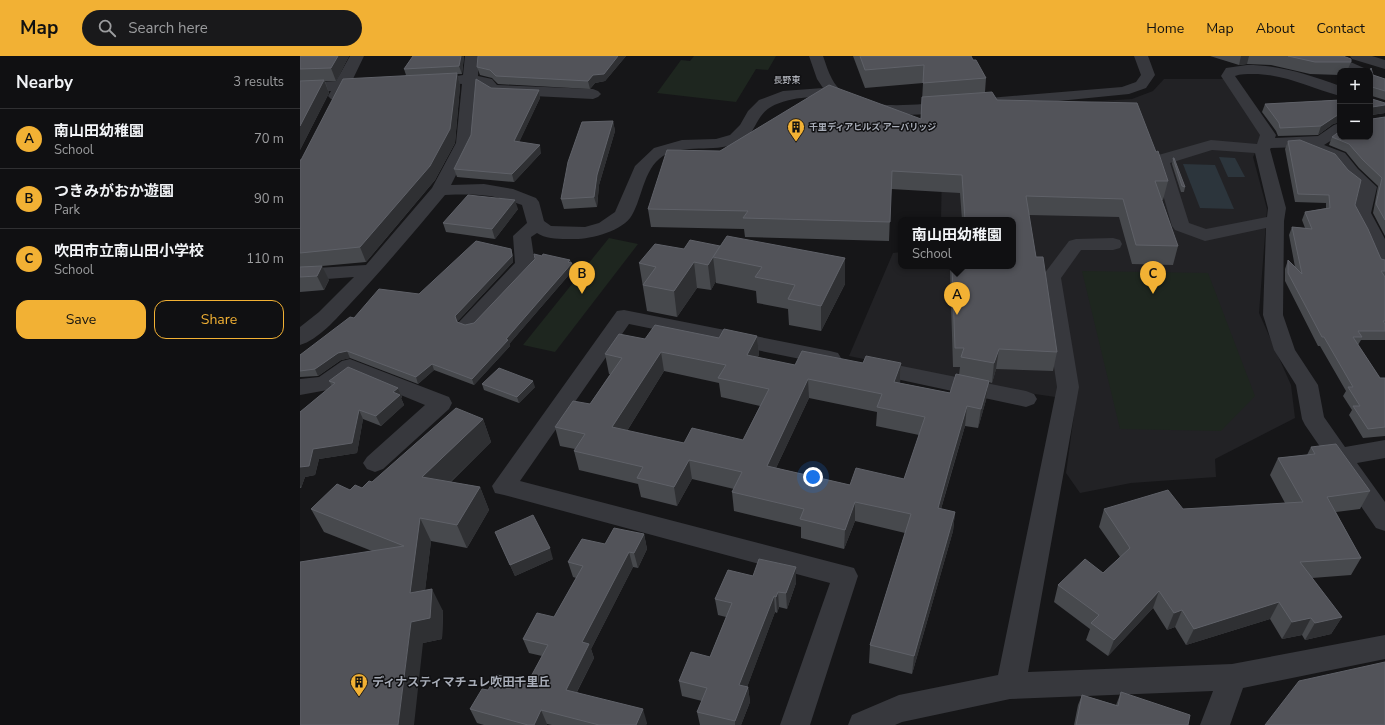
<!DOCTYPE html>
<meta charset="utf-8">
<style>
body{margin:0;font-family:"Nunito Sans","Noto Sans JP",sans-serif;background:#19191b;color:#f1f3f6}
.controls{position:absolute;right:12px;top:12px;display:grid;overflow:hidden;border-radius:8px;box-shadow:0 2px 6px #0003}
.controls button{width:36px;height:36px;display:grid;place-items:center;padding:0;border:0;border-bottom:1px solid #303032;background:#101012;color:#f1f3f6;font:20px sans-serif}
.you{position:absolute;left:513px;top:421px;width:14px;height:14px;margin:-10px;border:3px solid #fff;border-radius:50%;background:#1a73e8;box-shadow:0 0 0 6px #1a73e833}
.badge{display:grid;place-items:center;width:26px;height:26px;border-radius:50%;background:#f2b134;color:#111;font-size:13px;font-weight:700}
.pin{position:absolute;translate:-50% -33px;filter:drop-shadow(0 1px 2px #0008)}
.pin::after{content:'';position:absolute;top:21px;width:14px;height:12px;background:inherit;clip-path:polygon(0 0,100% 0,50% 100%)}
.popup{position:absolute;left:598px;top:161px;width:118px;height:52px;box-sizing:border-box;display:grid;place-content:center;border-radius:8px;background:#101012;filter:drop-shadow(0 1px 3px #0005);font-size:13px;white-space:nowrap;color:#9c9d9f}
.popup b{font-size:15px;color:#f1f3f6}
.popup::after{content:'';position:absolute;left:50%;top:100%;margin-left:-8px;border:8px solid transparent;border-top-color:#101012}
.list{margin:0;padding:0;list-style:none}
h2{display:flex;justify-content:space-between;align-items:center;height:52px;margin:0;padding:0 16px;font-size:17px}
h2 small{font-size:13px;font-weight:400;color:#9c9d9f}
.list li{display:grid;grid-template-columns:26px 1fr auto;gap:12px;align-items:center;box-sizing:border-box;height:60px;padding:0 16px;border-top:1px solid #303032}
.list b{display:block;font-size:15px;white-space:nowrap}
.list p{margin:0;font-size:13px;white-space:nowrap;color:#9c9d9f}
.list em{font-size:13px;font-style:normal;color:#9c9d9f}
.actions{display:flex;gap:8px;padding:12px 16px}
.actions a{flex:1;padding:9px 0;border:1px solid #f2b134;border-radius:12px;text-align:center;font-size:14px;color:#f2b134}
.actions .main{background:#f2b134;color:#111}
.icon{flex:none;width:22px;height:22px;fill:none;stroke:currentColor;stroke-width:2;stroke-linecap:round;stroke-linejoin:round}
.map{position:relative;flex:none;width:1085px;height:669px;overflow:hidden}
header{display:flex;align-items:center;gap:24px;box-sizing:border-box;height:56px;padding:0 20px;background:#f2b134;color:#111}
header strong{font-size:19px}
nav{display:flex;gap:22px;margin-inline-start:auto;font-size:14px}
.search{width:280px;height:36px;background:#19191b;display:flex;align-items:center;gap:10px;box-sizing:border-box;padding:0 14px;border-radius:22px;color:#9c9d9f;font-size:15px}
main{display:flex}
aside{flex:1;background:#101012}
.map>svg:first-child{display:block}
.built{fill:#222225}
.green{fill:#1e261f}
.water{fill:#2c353c}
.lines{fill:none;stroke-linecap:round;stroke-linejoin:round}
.minor{fill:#37383d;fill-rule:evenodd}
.wall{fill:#47494d;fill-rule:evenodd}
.shaded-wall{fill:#2f3033}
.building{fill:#525359;stroke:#5f6168;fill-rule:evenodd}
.labels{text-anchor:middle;stroke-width:3;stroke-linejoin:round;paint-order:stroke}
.far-neighbourhood-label{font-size:9px;fill:#c9ccd4;stroke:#111113}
.far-poi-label{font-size:9px;font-weight:bold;fill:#a8adb8;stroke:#111113;text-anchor:start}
.near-poi-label{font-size:12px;font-weight:bold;fill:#a8adb8;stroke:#111113;text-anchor:start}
</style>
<header>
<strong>Map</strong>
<div class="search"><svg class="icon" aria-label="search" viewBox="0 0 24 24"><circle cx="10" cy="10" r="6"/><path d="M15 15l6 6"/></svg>Search here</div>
<nav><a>Home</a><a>Map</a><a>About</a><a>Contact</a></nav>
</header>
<main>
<aside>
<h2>Nearby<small>3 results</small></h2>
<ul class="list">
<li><span class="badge">A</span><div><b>南山田幼稚園</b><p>School</p></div><em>70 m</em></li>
<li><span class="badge">B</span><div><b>つきみがおか遊園</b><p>Park</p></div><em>90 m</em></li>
<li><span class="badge">C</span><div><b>吹田市立南山田小学校</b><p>School</p></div><em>110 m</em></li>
</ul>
<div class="actions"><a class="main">Save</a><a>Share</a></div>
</aside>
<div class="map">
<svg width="1085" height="669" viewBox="0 0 1085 669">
<rect width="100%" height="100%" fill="#161618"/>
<!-- built -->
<polygon class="built" points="864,23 924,23 964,80 953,101 967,153 959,257 991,329 995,362 915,403 916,421 831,427 780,437 766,417 776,344 735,338 549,300 593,197 601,196 601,210 713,210 713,164 641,164 643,55 832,43 853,35"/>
<!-- green -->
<g class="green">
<polygon points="394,0 476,0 468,14 456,13 436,46 357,37 381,4 390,5"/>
<polygon points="309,182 338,188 255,296 223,289"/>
<polygon points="782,215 908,217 955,340 921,375 820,373"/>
</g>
<!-- water -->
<g class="water">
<polygon points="919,101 935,102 945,121 928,121"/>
<polygon points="883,108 915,109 934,153 900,152"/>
</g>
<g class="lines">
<!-- minor -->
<g class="minor">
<polygon points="50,0 64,0 52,25 69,24 74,25 76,28 74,31 47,34 41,43 36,45 31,43 28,40 31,35 0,37 0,27 36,25"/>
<path d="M165,0H179L178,20L192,23L197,29L293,33L298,35L301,38L298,41L293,43L193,38L188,36L182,30L177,29L172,87L151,129L184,128L213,133L236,142L239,146L244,165L251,170L285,171L299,167L315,156L335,110L354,92L382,84L416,83L430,79L440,69L448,55L459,44L483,35L523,32L517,23L509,0H523C526,8 528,16 532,23C548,53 594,50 623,48C634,47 646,44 656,47L659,50L656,53C631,60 586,61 560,54C551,51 544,48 536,44C533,42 531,40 528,40C506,41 474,42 461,60C455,68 451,81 441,86C417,97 390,88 367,98C344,108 343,140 332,159C323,175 291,183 275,183C263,183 247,184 237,177L231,181L235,208L232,212L175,272L168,274L161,272L158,267L215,207L213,180L227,167L222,149C193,138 176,138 145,139C114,176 83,213 50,248C37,262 18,284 0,289V271L19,256L54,221L0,225V213L66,209L132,132L156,87L162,28L150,27L148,24L150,21L163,19Z"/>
<polygon points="834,0 848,0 855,19 846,32 829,38 689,52 684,50 681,47 684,44 689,42 822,31 836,26 841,19"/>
<path d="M1021,0H1037L1064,12L1066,15C1051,15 1031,14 1021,0Z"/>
<polygon points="1050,0 1072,0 1085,4 1085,13 1052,3"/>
<path d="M947,9C980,9 1009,19 1040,30V40C1010,32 985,18 953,18C947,18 940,18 935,20L976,79L975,82L1018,80L1034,69L1040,67V79L1024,89L1045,97L1058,113L1077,131L1071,157L1085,183V213L1078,211L1066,181L1053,157L1059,132L1046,121L1033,105L1002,91L971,92L970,93L986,152L984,165L983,259L995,294L1018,329L1024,361L1045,391L1085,384V402L1057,407L1085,446V475L1076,472L1005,369L1002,363L996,329L974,294L963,259L966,172L905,185L875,174L872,170L853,104L855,100L911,84L957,88L960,79L921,20L926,12ZM912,94L955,97L968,152L967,161L906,173L889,167L870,107Z"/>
<polygon points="813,182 820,184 822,188 820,192 813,194 781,194 761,222 779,331 728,616 932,608 1085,579 1085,603 943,632 930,669 900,669 913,635 710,643 602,666 595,669 548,669 552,659 599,639 698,619 757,331 741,222 769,185 776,183"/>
<polygon points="324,254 530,295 538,297 541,302 538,307 530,309 329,268 220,425 554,512 558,520 510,669 480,669 530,527 204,439 195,437 192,430 317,255"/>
<polygon points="50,303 149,341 152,347 149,353 83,413 75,416 67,413 63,407 67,401 125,349 52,319 33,333 0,339 0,323 19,321 42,305"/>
<polygon points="572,304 726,335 734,338 737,343 734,348 726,351 564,316 561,311 564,306"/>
</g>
</g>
<!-- wall -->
<g class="wall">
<polygon points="0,0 49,0 36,25 25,25 29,37 0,94"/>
<polygon points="113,0 164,0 162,18 157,18 160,30 155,87 135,124 66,206 11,211 29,224 24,234 0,236 0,104 1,104 106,19 104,13"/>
<polygon points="178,0 326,0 305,25 295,27 290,33 198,28 192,22 180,19 177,11"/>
<path d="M553,0H671L673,4L686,22L685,36L697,44L868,125L863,144H862L878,190L873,209L832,208L819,161L729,159L736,201L757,296L753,315L696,313L692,327L689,326L686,344L678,372L665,370L641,453L655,456L653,475L612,618L569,607L570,589L605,477L555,465L544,493L501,482V471L434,455L432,436L434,433L392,423L377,450L341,441L338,428L279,414L274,395L275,393L260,390L255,371L290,348L310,318H309L305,298L345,283L419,282L457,280L459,299L457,302L495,309L601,307L600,327L650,337L659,319L660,311H653L650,216V210H713V164H662L660,137L591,133L589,185L445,181L444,173L351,171L348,153L420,95L621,63L623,27L565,32ZM364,315L419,327L421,341L460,350L443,384L384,387L327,375ZM509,342L577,356L576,370L619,379L604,423L550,429L476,412Z"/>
<polygon points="910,0 1043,0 1051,6 1047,15 1040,15 1040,19 1010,18 971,9 947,8 939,9"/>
<polygon points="1071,12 1073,19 1085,23 1085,44 1072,40 1072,43 1085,57 1072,59 1072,63 1085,61 1085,180 1073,157 1078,130 1059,112 1046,96 1029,89 1032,81 1070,81 1070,15 1069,15"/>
<polygon points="191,32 239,34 240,42 219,86 241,97 214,126 157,121 154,113 171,79"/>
<polygon points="1040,44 1040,66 1033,68 1018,79 978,80 976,75 962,56 965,48"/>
<polygon points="313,65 315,75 299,129 297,151 264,153 261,143"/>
<polygon points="988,85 1055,149 1081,203 1085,204 1085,284 1061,284 1058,289 1080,322 1085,322 1085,380 1063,382 1049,359 1052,354 1043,340 1046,335 1020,290 1018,290 985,225 985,213 988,204 995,211 989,179 992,171 1005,172 1002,164 1005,156 1026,152 1026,147 995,146 985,93"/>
<polygon points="873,102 885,131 884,136 881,136 872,108"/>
<polygon points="218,153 195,183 146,176 143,167"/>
<polygon points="420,190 420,191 545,202 545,228 521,275 489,269 488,253 457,247 456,235 416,227 416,225 411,234 397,232 377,261 347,255 339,207 384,193"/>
<polygon points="213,199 213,206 157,266 165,269 174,267 242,200 270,204 274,213 210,287 210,290 174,329 134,314 118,328 50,302 41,304 18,320 0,321 0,299 54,262 119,238"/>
<polygon points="29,325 98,332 102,341 101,342 104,349 81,370 63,363 57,397 19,403 15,419 5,421 1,432 0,432 0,356 32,330"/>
<polygon points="182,328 235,331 219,347 184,334"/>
<polygon points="183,363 191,386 151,426 180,431 189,454 167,492 131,485 125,534 143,555 142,583 123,587 72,495 24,476 11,453 50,434 62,432"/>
<polygon points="1011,391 1070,435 1060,453 1036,456 1061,502 1051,519 1012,522 1042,561 1031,578 1005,584 1002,579 982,583 970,563 886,589 875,571 867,574 853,552 808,600 786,584 790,573 754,546 758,529 803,517 820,501 799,471 804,453 883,453 985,447 970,419 978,402 1007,399"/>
<polygon points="195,476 253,503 215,520"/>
<polygon points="344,478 347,493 338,512 333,511 291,593 294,602 277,636 347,667 346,669 252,669 247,668 247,669 184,669 177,667 170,653 188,634 228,626 242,600 229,597 223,583 254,561 276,522 273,521 268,506 305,488"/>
<polygon points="453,520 496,527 487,553 479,551 477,557 475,556 447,631 448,631 450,646 441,669 400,669 397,656 402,645 382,640 379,625 410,601 426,561 418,559 415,543"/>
<polygon points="821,636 888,669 774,669 778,649 782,639 816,649"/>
</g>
<!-- shaded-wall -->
<g class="shaded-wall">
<polygon points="38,0 49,0 36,25 31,12"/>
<polygon points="161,0 164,0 162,18 159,10"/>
<polygon points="318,0 326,0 305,25 295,27 290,33 288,25 293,19"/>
<polygon points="941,0 949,0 947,8 939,9"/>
<polygon points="157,17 160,30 155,87 135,124 66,206 60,191"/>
<polygon points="24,24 29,37 0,94 0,70"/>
<polygon points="239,34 240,42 216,93 214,85"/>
<polygon points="1085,49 1085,57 1070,59 1072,51"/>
<polygon points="1040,59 1040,66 1033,68 1018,79 1021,70 1036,60"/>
<polygon points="313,65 315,75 299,129 297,151 294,141 297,119"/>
<polygon points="240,89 241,97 214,126 212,118"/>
<polygon points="215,144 218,153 195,183 192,173"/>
<polygon points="420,190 421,203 413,201 416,225 411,234 408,209"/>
<polygon points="211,193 213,199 213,206 157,266 155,260"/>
<polygon points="545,202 545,228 521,275 521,250"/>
<polygon points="270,204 271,208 272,207 274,213 210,287 210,290 174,329 172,323 206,283"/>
<polygon points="394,206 397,232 377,261 374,235"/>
<polygon points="22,210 29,224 24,234 17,220"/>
<polygon points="457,280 459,299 448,319 447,299"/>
<polygon points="699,293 696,313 692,327 694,307"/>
<polygon points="47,295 50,302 41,304 18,320 15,313 38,297"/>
<polygon points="361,296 364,315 317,391 312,371"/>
<polygon points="601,307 600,326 593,346 594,326"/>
<polygon points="132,308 134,314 118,328 116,321"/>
<polygon points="508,323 509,342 468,429 467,410"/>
<polygon points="233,325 235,331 219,347 217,341"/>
<polygon points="689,325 686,344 678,372 681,353"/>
<polygon points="98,332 102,341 101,342 104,349 81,370 76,360 93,336"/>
<polygon points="667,350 665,370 649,424 636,471 638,452 651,405"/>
<polygon points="59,354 63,363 57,397 19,403 15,419 5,421 1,432 0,429 0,411 13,393"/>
<polygon points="183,363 191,386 132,444 122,421"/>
<polygon points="389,404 392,423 377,450 374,431"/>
<polygon points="180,431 189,454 167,492 157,469"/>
<polygon points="555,446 555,465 544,493 545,474"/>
<polygon points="655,456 653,475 612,618 614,600"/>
<polygon points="120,462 131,485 122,560 110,537"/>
<polygon points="344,478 347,493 338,512 334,497"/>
<polygon points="250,492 253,503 215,520 210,509"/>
<polygon points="329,496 333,511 291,593 294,602 271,647 266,634 282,586"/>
<polygon points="496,511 496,527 487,553 486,537"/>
<polygon points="132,533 143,555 142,583 123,587 114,669 98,669 111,566"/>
<polygon points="859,535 853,552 808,600 814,584"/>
<polygon points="478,536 479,551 477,557 476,541"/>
<polygon points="474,540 475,556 442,645 439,629"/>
<polygon points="979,546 970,563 886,589 894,573"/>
<polygon points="882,554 875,571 867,574 874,557"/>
<polygon points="1042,561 1031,578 1005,584 1015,567"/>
<polygon points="1011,562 1002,579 982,583 992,566"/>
<polygon points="448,631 450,646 441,669 435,669 435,665"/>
<polygon points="343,653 347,667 346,669 336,669"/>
<polygon points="241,654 247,668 247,669 234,669"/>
</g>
<!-- building -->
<g class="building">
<polygon points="0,0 38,0 31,12 0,13"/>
<polygon points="113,0 161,0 159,10 104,13"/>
<polygon points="178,0 318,0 304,18 293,19 288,25 196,20 190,14 177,11"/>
<polygon points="560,0 671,0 673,4 676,4 686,22 623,27 624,9 565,14"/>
<polygon points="988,0 1043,0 1051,3 1051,6 1015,6"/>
<polygon points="1071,12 1073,19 1085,23 1085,35 1072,31 1072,43 1085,47 1085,49 1072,51 1072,63 1085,61 1085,164 1076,148 1082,122 1063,104 1049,88 1032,81 1040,75 1040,81 1070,81 1070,43 1071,43"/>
<polygon points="157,17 150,73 130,110 60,191 0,197 0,104 1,104 43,23"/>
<polygon points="176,23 191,32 239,34 214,85 240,89 212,118 154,113 171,79"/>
<polygon points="24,24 0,70 0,25"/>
<polygon points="529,29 621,63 622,41 692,36 697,44 837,47 856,96 858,95 868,125 855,125 878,190 836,189 823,143 726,140 736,201 743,201 757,296 699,293 694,307 661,301 664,292 655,292 652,210 713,210 713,164 665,164 662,119 592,115 590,166 443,162 448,155 348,153 367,94 420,95"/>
<polygon points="1040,44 1040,59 1036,60 1021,70 980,72 979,67 965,48"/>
<polygon points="313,65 297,119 294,141 261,143 268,106 282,66"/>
<polygon points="1000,84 1035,98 1048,114 1061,124 1055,149 1068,173 1081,203 1085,204 1085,215 1081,215 1085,221 1085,265 1083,265 1085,268 1085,275 1058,275 1062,281 1053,281 1080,322 1085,322 1085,371 1068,373 1053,350 1060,350 1048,331 1053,331 1024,281 1022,281 988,217 988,204 1002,218 992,171 1012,173 1005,156 1030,152 1029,139 998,138 988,85"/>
<polygon points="873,102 874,102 885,131 882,130"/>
<polygon points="168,139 215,144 192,173 143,167"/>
<polygon points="427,180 545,202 521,250 488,243 495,229 455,221 462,211 413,201"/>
<polygon points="390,184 420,190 408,209 394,206 374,235 343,229 356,211 339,207 355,188 384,193"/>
<polygon points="176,185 211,193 212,200 155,260 157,266 165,269 174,267 231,207 235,203 234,198 242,200 243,198 270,204 268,206 272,207 206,283 208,284 172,323 132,308 116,321 47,295 38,297 15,313 0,315 0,299 50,261 54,262 79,233 119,238"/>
<polygon points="22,210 17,220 0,221 0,211"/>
<path d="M355,269L419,282L424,273L457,280L447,299L495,309L502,295L563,307L566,300L601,307L594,326L650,337L656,318L689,325L681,353L667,350L651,405L638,452L655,456L614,600L570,589L611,458L555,446L545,474L500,463L504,453L432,436L442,416L389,404L374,431L337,422L343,411L274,395L285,378L255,371L273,345L290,348L322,302L305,298L319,278L345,283ZM361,296L426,309L418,322L469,333L443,384L392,372L384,387L312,371ZM508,323L582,338L577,351L625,361L604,423L556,412L550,429L467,410Z"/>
<polygon points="48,311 98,332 93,336 100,339 76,360 59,354 52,387 13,393 9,410 0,411 0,356 35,327 29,325"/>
<polygon points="199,312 233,325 217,341 182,328"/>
<polygon points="156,352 183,363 122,421 180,431 157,469 120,462 110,537 132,533 130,562 111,566 98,669 0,669 0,506 104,490 11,453 37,428 50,434 55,429 62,432 69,425 72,426"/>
<polygon points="1036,388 1070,435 1027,441 1061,502 1000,506 1042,561 1015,567 1011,562 992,566 979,546 894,573 882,554 874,557 859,535 814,584 791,567 799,559 758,529 785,503 803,517 830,492 804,453 868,434 883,453 1003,446 978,402 1015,398 1011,391"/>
<polygon points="233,459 250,492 210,509 195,476"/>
<polygon points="314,472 344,478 334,497 329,496 282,586 289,588 266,634 343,653 336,669 299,669 241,654 234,669 228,669 170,653 182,633 188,634 197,619 228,626 248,589 223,583 237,557 254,561 283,510 268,506 282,483 305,488"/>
<polygon points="459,503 496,511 486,537 478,536 476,541 474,540 439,629 448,631 435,665 397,656 407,632 379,625 391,596 410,601 432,547 415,543 428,514 453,520"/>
<polygon points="1085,606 1085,669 965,669 999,625"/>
<polygon points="821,636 890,659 888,669 776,669 782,639 818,650"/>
</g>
<!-- icons -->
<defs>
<g id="building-pin" transform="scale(0.9)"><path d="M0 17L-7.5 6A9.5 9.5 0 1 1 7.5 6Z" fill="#f2b134" stroke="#111113"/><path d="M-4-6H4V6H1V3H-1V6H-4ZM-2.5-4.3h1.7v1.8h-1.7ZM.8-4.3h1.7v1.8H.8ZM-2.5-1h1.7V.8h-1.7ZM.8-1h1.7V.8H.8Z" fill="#111"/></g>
</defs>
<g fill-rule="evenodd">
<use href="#building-pin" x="496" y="71"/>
<use href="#building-pin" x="59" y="626"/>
</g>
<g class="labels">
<!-- far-neighbourhood labels -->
<g class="far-neighbourhood-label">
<text x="487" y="27">長野東</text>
</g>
<!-- far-poi labels -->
<g class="far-poi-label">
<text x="509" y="74">千里ディアヒルズ アーバリッジ</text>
</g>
<!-- near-poi labels -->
<g class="near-poi-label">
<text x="72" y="630">ディナスティマチュレ吹田千里丘</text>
</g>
</g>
</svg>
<div class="controls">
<button>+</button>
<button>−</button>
</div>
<div class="you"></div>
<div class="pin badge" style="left:657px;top:259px">A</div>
<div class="popup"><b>南山田幼稚園</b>School</div>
<div class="pin badge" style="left:282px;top:238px">B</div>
<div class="pin badge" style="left:853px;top:238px">C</div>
</div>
</main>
